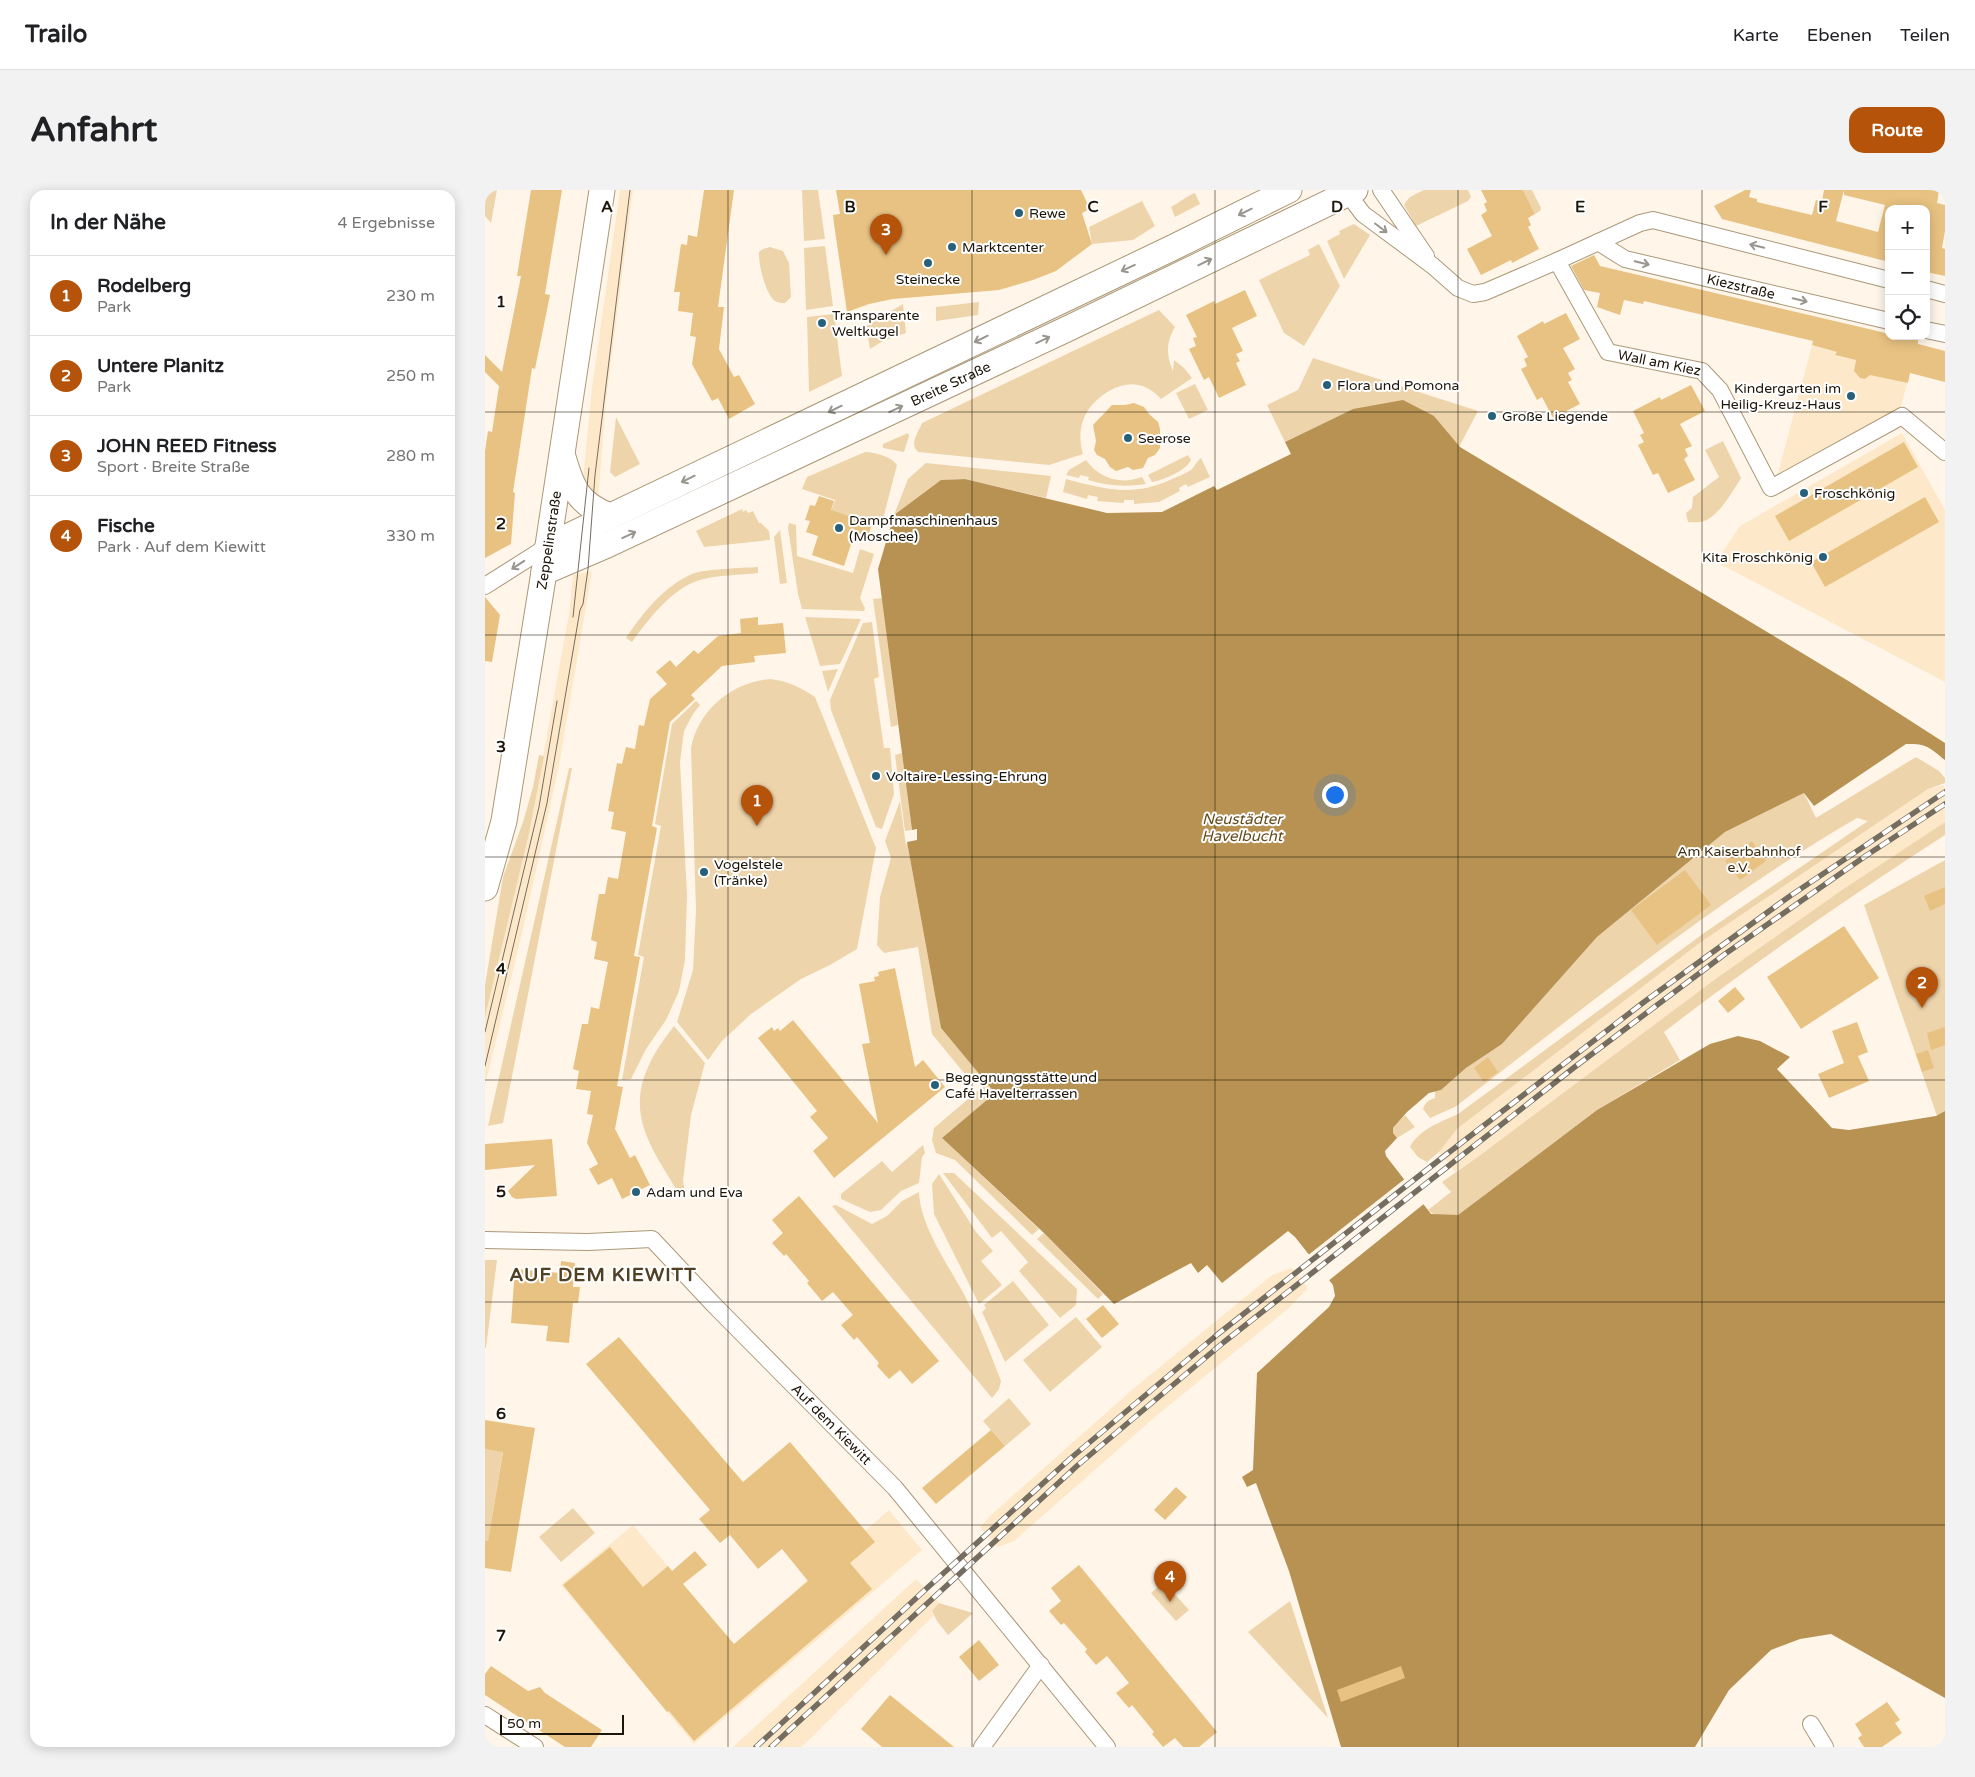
<!DOCTYPE html>
<html lang="de">
<meta charset="utf-8">
<style>
body{margin:0;font-family:"Varela Round",sans-serif;background:#f2f2f2;color:#202124}
.controls{position:absolute;right:15px;top:15px;display:grid;overflow:hidden;border-radius:10px;box-shadow:0 2px 12px #0003}
.controls button{width:45px;height:45px;display:grid;place-items:center;padding:0;border:0;border-bottom:1px solid #e0e0e0;background:#fff;color:#202124;font:25px sans-serif}
.scale{position:absolute;left:15px;bottom:12px;width:124px;box-sizing:border-box;padding-left:5px;border:2px solid #1d1509;border-top:0;font-size:14px;line-height:18px;white-space:nowrap;color:#1d1509;-webkit-text-stroke:4px #fff;paint-order:stroke}
.you{position:absolute;left:849px;top:604px;width:18px;height:18px;margin:-12px;border:4px solid #fff;border-radius:50%;background:#1a73e8;box-shadow:0 0 0 8px #1a73e833}
.badge{display:grid;place-items:center;width:32px;height:32px;border-radius:50%;background:#b45309;color:#fff;font-size:16px;font-weight:700}
.pin{position:absolute;translate:-50% -41px;filter:drop-shadow(0 1px 2px #0008)}
.pin::after{content:'';position:absolute;top:26px;width:18px;height:15px;background:inherit;clip-path:polygon(0 0,100% 0,50% 100%)}
.list{margin:0;padding:0;list-style:none}
h2{display:flex;justify-content:space-between;align-items:center;height:65px;margin:0;padding:0 20px;font-size:21px}
h2 small{font-size:16px;font-weight:400;color:#757577}
.list li{display:grid;grid-template-columns:32px 1fr auto;gap:15px;align-items:center;box-sizing:border-box;height:80px;padding:0 20px;border-top:1px solid #e0e0e0}
.list b{display:block;font-size:19px;white-space:nowrap}
.list p{margin:0;font-size:16px;white-space:nowrap;color:#757577}
.list em{font-size:16px;font-style:normal;color:#757577}
.icon{flex:none;width:28px;height:28px;fill:none;stroke:currentColor;stroke-width:2;stroke-linecap:round;stroke-linejoin:round}
.map{position:relative;flex:none;width:1460px;height:1557px;overflow:hidden;border-radius:15px}
header{display:flex;align-items:center;gap:30px;box-sizing:border-box;height:70px;padding:0 25px;background:#fff;border-bottom:1px solid #e0e0e0}
header strong{font-size:24px}
nav{display:flex;gap:28px;margin-inline-start:auto;font-size:18px}
.intro{display:flex;align-items:center;justify-content:space-between;box-sizing:border-box;height:120px;padding:0 30px}
h1{margin:0;font-size:35px}
.button{padding:12px 22px;border-radius:15px;background:#b45309;color:#fff;font-size:18px;font-weight:700}
main{display:flex;gap:30px;padding:0 30px}
aside{flex:1;background:#fff;border-radius:15px;box-shadow:0 2px 12px #0003}
.map>svg:first-child{display:block}
.built{fill:#fde9c9}
.green{fill:#eed4ab}
.water{fill:#b79253}
.pier{fill:#fff6e9}
.building{fill:#e8c282}
.lines{fill:none;stroke-linecap:round;stroke-linejoin:round}
.street-casing{stroke:#ac9879;stroke-width:18}
.primary-casing{stroke:#ac9879;stroke-width:27}
.street{stroke:#fff;stroke-width:16}
.primary{stroke:#fff;stroke-width:25}
.tram{stroke:#756d60;stroke-width:1}
.rail-casing{stroke:#756d60;stroke-width:5.5}
.rail{stroke:#fff;stroke-width:4;stroke-dasharray:11;stroke-linecap:butt}
.oneway{stroke:#999690}
.grid{fill:none;stroke:#1d1509;stroke-width:1;stroke-opacity:0.55}
.poi-dot{fill:#266079;stroke:#fff;stroke-width:2}
.labels{text-anchor:middle;stroke-width:4;stroke-linejoin:round;paint-order:stroke}
.poi-label{font-size:14px;fill:#1d1509;stroke:#fff;text-anchor:start}
.street-label{font-size:14px;fill:#1d1509;stroke:#fff}
.park-label{font-size:14px;fill:#3b2b0e;stroke:#fff}
.water-label{font-size:15px;font-style:italic;fill:#664c1b;stroke:#fff}
.district-label{font-size:19px;font-weight:bold;letter-spacing:1px;fill:#514024;stroke:#fff}
.grid-label{font-size:16px;text-anchor:middle;font-weight:bold;fill:#1d1509;stroke:#fff;stroke-width:4;stroke-linejoin:round;paint-order:stroke}
</style>
<header>
<strong>Trailo</strong>
<nav><a>Karte</a><a>Ebenen</a><a>Teilen</a></nav>
</header>
<div class="intro"><h1>Anfahrt</h1><a class="button">Route</a></div>
<main>
<aside>
<h2>In der Nähe<small>4 Ergebnisse</small></h2>
<ul class="list">
<li><span class="badge">1</span><div><b>Rodelberg</b><p>Park</p></div><em>230 m</em></li>
<li><span class="badge">2</span><div><b>Untere Planitz</b><p>Park</p></div><em>250 m</em></li>
<li><span class="badge">3</span><div><b>JOHN REED Fitness</b><p>Sport · Breite Straße</p></div><em>280 m</em></li>
<li><span class="badge">4</span><div><b>Fische</b><p>Park · Auf dem Kiewitt</p></div><em>330 m</em></li>
</ul>
</aside>
<div class="map">
<svg width="1460" height="1557" viewBox="0 0 1460 1557">
<rect width="100%" height="100%" fill="#fff6e9"/>
<!-- built -->
<g class="built">
<polygon points="135,0 148,0 121,210 113,310 97,298 107,198"/>
<polygon points="1427,146 1434,148 1415,220 1292,287 1327,155 1352,162 1351,166 1371,170 1369,180 1372,182 1375,188 1380,189"/>
<polygon points="1417,243 1460,320 1460,492 1231,372 1255,336"/>
<polygon points="107,381 74,576 38,739 0,896 0,827 43,648 84,424 88,385"/>
<polygon points="1458,595 1460,598 1460,632 1356,701 1229,790 994,966 970,982 954,962 972,939 1216,752 1443,599"/>
<polygon points="807,1078 823,1098 804,1118 670,1227 529,1351 513,1357 495,1337 507,1324 648,1199 787,1085"/>
<polygon points="404,1320 437,1360 209,1554 76,1395 148,1335 249,1454"/>
<polygon points="431,1389 454,1413 447,1421 448,1426 317,1557 248,1557"/>
</g>
<!-- green -->
<g class="green">
<polygon points="0,0 12,0 6,33 0,26"/>
<polygon points="317,0 333,0 340,49 319,51"/>
<path d="M939,0H983L986,7L983,11L931,36L919,15C923,6 931,4 939,0Z"/>
<polygon points="1038,0 1047,0 1056,18 1055,21 1050,24"/>
<path d="M710,3L715,14L690,27L686,17C694,13 703,5 710,3Z"/>
<polygon points="657,11 670,36 648,50 607,54 604,37"/>
<polygon points="869,34 885,45 859,89 842,51 855,44 854,41"/>
<polygon points="834,54 855,96 819,156 799,143 774,90 825,65 823,60"/>
<polygon points="340,56 348,116 321,120 319,58"/>
<path d="M285,57L298,61L304,73L306,107L300,113C298,113 294,113 292,112C281,108 273,73 274,62L278,59Z"/>
<polygon points="494,112 493,125 451,131 451,117"/>
<polygon points="418,114 421,143 398,151 385,159 381,136"/>
<path d="M674,120L690,137C681,152 681,165 688,181L689,170L699,178L707,188L676,209C661,192 643,190 624,201C601,215 590,236 598,264L564,275L433,262C424,254 433,243 437,233Z"/>
<polygon points="349,124 357,186 324,202 322,127"/>
<polygon points="828,168 993,221 974,257 949,226 868,219 800,252 782,215 813,200"/>
<polygon points="710,194 723,220 704,229 691,203"/>
<polygon points="131,227 155,274 130,287 125,282"/>
<polygon points="423,243 424,246 419,262 398,258 398,254"/>
<path d="M1238,251L1256,288C1248,301 1234,326 1219,331C1215,333 1208,332 1203,332L1201,323L1207,318L1208,307L1234,287L1220,260Z"/>
<path d="M380,262C390,262 407,267 412,275L398,329L390,327L388,334L346,321L350,310L317,299L322,287Z"/>
<path d="M703,265L706,270C701,281 678,290 667,292L663,285Z"/>
<path d="M716,268L725,287L703,297L701,294L694,298L695,301L674,312L649,314V310H639V313L612,311L613,307L603,305L602,309L578,302L581,289C619,299 647,307 685,290C691,287 700,284 706,280C710,276 711,272 716,268Z"/>
<path d="M601,270C615,289 636,295 657,287L661,294C641,297 622,296 603,290L604,287L595,285L594,288L581,285L584,280Z"/>
<polygon points="441,273 566,286 561,308 480,289 456,290 409,325 423,289"/>
<polygon points="257,319 258,322 261,320 263,323 268,321 274,333 276,333 284,341 285,350 219,357 211,341"/>
<polygon points="304,333 311,335 312,366 368,383 375,359 389,364 375,408 380,418 379,421 317,419 313,404 303,338"/>
<polygon points="295,340 302,393 295,394 289,347"/>
<path d="M273,377V383C255,385 233,385 215,390C187,398 163,430 147,452L141,448C157,424 179,396 207,384C219,379 257,378 273,377Z"/>
<polygon points="397,408 413,535 406,537 388,409"/>
<polygon points="320,427 376,429 355,474 335,476"/>
<polygon points="387,432 394,487 389,489 399,558 405,558 409,604 397,639 391,637 346,520 345,510 378,433"/>
<polygon points="353,479 343,502 337,481"/>
<path d="M285,489C303,491 315,497 330,507L391,658L372,759L345,775L316,789L266,824L237,851L223,870L192,832L208,780L211,720L206,558C213,520 247,492 285,489Z"/>
<polygon points="211,511 215,515 208,524 199,541 195,572 202,705 200,770 194,801 181,830 161,859 146,889 137,890 159,767 153,765 176,636 170,634 187,534"/>
<polygon points="417,563 427,640 420,641 410,565"/>
<polygon points="54,565 59,566 43,648 0,827 0,795 18,687 38,632 48,597"/>
<path d="M1431,567L1454,581L1460,588V593L1443,599L1216,752L972,939L954,962L942,972L933,967L925,957C934,939 956,932 973,924L1219,743L1383,631L1372,628C1229,711 1101,817 970,917L945,928L938,919C940,913 943,910 950,908V901L956,900L981,878L1017,854L1112,747L1240,642L1319,603L1331,628Z"/>
<polygon points="84,578 87,578 18,933 3,936"/>
<polygon points="415,611 421,656 422,652 456,838 497,887 488,894 447,844 433,757 399,763 392,755 395,707 406,668 400,651"/>
<path d="M1460,632V645C1364,707 1270,772 1179,842L1195,870L1112,920L973,1025C963,1025 950,1028 943,1020L966,1002L957,992L994,966L1229,790L1357,700Z"/>
<polygon points="1460,670 1460,921 1452,926 1379,715"/>
<path d="M189,836L220,873L206,925L198,991L200,1002H193C168,960 140,925 164,875C170,861 180,848 189,836Z"/>
<polygon points="502,893 510,903 457,948 554,1039 547,1045 470,970 451,963 447,950 449,938"/>
<polygon points="920,925 930,937 912,948 908,943 908,938"/>
<polygon points="438,955 440,963 437,967 434,993 416,1001 396,1020 385,1022 356,1009 356,1004 397,971 407,982"/>
<polygon points="469,983 592,1099 591,1115 575,1128 534,1081 543,1072 516,1041 507,1048 458,983"/>
<polygon points="454,984 491,1042 508,1061 496,1071 517,1095 494,1114 449,1024 447,994"/>
<path d="M434,1002C435,1036 464,1076 480,1106C494,1134 505,1162 516,1191L514,1199L507,1208L347,1016L351,1015L387,1034L402,1026L417,1011Z"/>
<polygon points="559,1043 618,1104 613,1109 552,1049"/>
<polygon points="0,1070 12,1070 1,1158 0,1158"/>
<polygon points="528,1091 564,1135 520,1172 497,1122 501,1118 499,1115"/>
<polygon points="591,1127 617,1157 565,1202 538,1170"/>
<polygon points="524,1208 546,1234 520,1256 498,1231"/>
<polygon points="0,1259 18,1261 3,1351 0,1351"/>
<polygon points="88,1318 110,1343 76,1372 54,1347"/>
<polygon points="679,1392 704,1420 691,1431 666,1403"/>
<polygon points="805,1411 843,1528 763,1442"/>
<polygon points="454,1413 488,1423 463,1445 452,1431 447,1421"/>
</g>
<!-- water -->
<path class="water" d="M918,210L949,226L975,257L1365,492L1460,553V570C1445,558 1442,553 1421,554L1329,616L1319,603L1240,642L1112,747L1017,854L981,878L956,900L944,903L922,922L908,938V943L912,948L900,961L901,966L946,1024L973,1025L1112,920L1225,854L1253,846L1275,851L1305,867L1292,879L1347,938L1364,940L1451,926L1460,921V1508L1346,1444L1315,1449L1286,1460L1244,1500L1210,1557H856L804,1381L771,1293L762,1297L757,1287L768,1280L772,1183L844,1117L850,1106L848,1095L810,1047L803,1041L737,1093L722,1075L713,1083L706,1073L629,1114L559,1043L457,948L510,903L456,838L422,652L432,650V639L427,640L393,379L409,325L456,290L480,289L622,323L677,322L729,296L732,300L806,264L800,252L868,219Z"/>
<!-- pier -->
<polygon class="pier" points="921,988 940,1013 842,1092 822,1066"/>
<!-- building -->
<g class="building">
<polygon points="46,0 77,0 60,104 65,105 50,179 47,178 28,302 30,303 26,354 0,368 0,261 3,241 7,242 14,196 0,182 0,165 17,182 36,86 32,86"/>
<polygon points="219,0 249,0 233,117 239,117 234,159 249,187 254,185 270,214 244,229 233,208 227,211 207,174 211,147 205,146 208,123 193,121 195,102 189,102 196,54 202,55 203,45 212,47"/>
<polygon points="351,0 596,0 605,19 597,23 607,54 571,81 548,90 514,100 408,109 384,114 362,122 349,34 348,25 355,24"/>
<polygon points="996,0 1038,0 1050,24 1043,28 1046,35 1043,37 1054,59 1027,73 1026,70 996,85 982,59 1007,46 996,25 1002,21 999,14 1002,12"/>
<polygon points="1260,0 1266,0 1264,7 1272,9 1272,12 1327,25 1331,10 1337,11 1339,0 1359,0 1351,31 1393,42 1400,15 1359,5 1359,0 1454,0 1452,13 1460,15 1460,41 1457,58 1460,59 1460,86 1441,82 1441,19 1404,19 1404,72 1237,29 1229,16"/>
<polygon points="1109,65 1115,76 1388,140 1404,144 1404,146 1433,146 1433,154 1460,161 1460,192 1425,183 1423,193 1385,185 1380,189 1375,188 1369,181 1371,170 1350,165 1352,162 1327,155 1328,151 1159,111 1158,114 1139,110 1135,125 1112,117 1115,103 1099,100 1086,76"/>
<polygon points="760,100 772,126 747,138 758,161 751,164 755,171 751,173 761,195 734,208 724,187 719,190 704,159 711,156 708,148 712,147 701,125 729,111 730,114"/>
<polygon points="1081,123 1095,149 1078,158 1090,179 1083,183 1087,190 1083,192 1095,214 1068,228 1057,207 1052,210 1036,179 1042,176 1039,169 1043,167 1032,146 1058,131 1059,134"/>
<polygon points="1206,195 1220,221 1195,234 1207,256 1200,259 1203,266 1199,269 1210,290 1183,303 1173,283 1168,285 1153,255 1159,252 1155,245 1159,243 1148,221 1175,207 1176,210"/>
<polygon points="649,213 659,217 664,224 673,232 675,239 675,258 670,265 663,268 658,278 648,280 643,277 631,281 625,277 620,269 612,265 609,260 611,251 608,235 627,215 640,215"/>
<polygon points="1419,252 1433,277 1304,351 1290,326"/>
<polygon points="334,306 349,311 346,320 387,334 381,353 368,348 359,376 327,365 333,346 321,342 325,331 320,330 325,315 330,316"/>
<polygon points="1440,307 1454,332 1340,397 1326,372"/>
<polygon points="0,407 15,425 7,472 0,471"/>
<polygon points="273,427 273,435 298,433 301,463 269,466 270,472 237,476 206,505 210,509 185,532 167,636 172,638 149,766 155,767 132,896 138,897 130,939 145,968 150,965 165,995 137,1009 127,988 113,995 104,979 113,974 102,953 108,925 102,924 106,901 91,899 94,881 88,879 97,834 103,834 106,817 114,819 123,772 109,769 112,752 106,750 114,704 120,704 123,687 133,689 141,642 126,639 129,622 123,621 132,573 137,574 141,557 150,559 154,535 159,536 165,509 182,494 171,482 185,470 191,477 209,460 213,464 233,446 256,443 255,429"/>
<polygon points="1267,651 1281,671 1255,690 1240,671"/>
<polygon points="1200,680 1226,715 1172,755 1146,720"/>
<polygon points="1460,697 1460,714 1445,721 1439,706"/>
<polygon points="1359,736 1394,788 1316,839 1282,787"/>
<polygon points="410,778 430,877 438,870 460,897 349,988 328,961 343,948 325,927 332,921 273,848 287,837 289,841 293,838 295,841 308,830 393,933 377,854 385,853 374,794 390,791 389,787 394,786 393,782"/>
<polygon points="1250,797 1260,809 1243,823 1233,811"/>
<polygon points="1372,832 1383,862 1373,866 1384,891 1344,908 1333,884 1359,873 1347,841"/>
<polygon points="1460,837 1460,855 1446,860 1442,843"/>
<polygon points="1443,860 1449,878 1437,882 1431,864"/>
<polygon points="1003,867 1013,882 999,892 989,878"/>
<polygon points="67,949 72,1006 31,1009 27,1007 23,1001 50,975 0,980 0,954"/>
<polygon points="314,1006 454,1171 427,1194 415,1180 404,1189 392,1176 394,1173 372,1147 369,1150 356,1135 368,1125 348,1102 337,1111 322,1093 324,1091 301,1064 299,1066 287,1053 298,1043 287,1030"/>
<polygon points="76,1071 90,1073 88,1097 95,1097 93,1113 88,1113 84,1153 61,1151 63,1136 26,1133 30,1079 75,1083"/>
<polygon points="618,1115 634,1134 617,1148 601,1129"/>
<polygon points="134,1147 258,1292 305,1252 390,1352 365,1373 387,1399 209,1551 184,1521 182,1522 78,1395 125,1357 158,1397 183,1376 187,1381 210,1361 222,1375 198,1394 249,1454 323,1391 297,1359 273,1379 245,1345 235,1353 214,1329 225,1320 101,1174"/>
<polygon points="0,1230 50,1238 26,1382 0,1378 0,1351 3,1351 18,1262 0,1259"/>
<polygon points="506,1240 520,1256 451,1314 437,1298"/>
<polygon points="691,1297 702,1307 680,1330 669,1320"/>
<polygon points="594,1375 732,1542 714,1557 698,1557 690,1548 678,1557 667,1544 669,1542 647,1515 644,1518 631,1503 644,1493 622,1466 611,1475 600,1462 602,1459 579,1433 576,1435 564,1421 576,1411 566,1398"/>
<polygon points="494,1450 514,1475 494,1491 474,1467"/>
<polygon points="6,1476 43,1501 55,1497 60,1503 117,1540 106,1557 80,1557 0,1505 0,1484"/>
<polygon points="916,1476 920,1488 856,1512 852,1500"/>
<polygon points="405,1505 469,1557 397,1557 376,1539"/>
<polygon points="1402,1512 1415,1530 1410,1533 1417,1543 1397,1557 1379,1557 1373,1548 1377,1545 1370,1534"/>
</g>
<g class="lines">
<!-- street casing -->
<g class="street-casing">
<g id="street">
<path id="s1" d="M860,0L878,24L948,76L973,98L988,104L1000,102L1072,71L1123,162L1217,181L1235,200L1286,298L1417,226L1460,262"/>
<polyline points="896,0 941,66"/>
<path id="s2" d="M1113,52L1140,69L1404,131"/>
<polyline points="1072,71 1155,33 1168,30 1404,90"/>
<polyline points="1441,99 1460,104"/>
<polyline points="1441,140 1460,144"/>
<polyline points="0,396 63,356"/>
<path id="s3" d="M0,1050L103,1052L167,1049L229,1115L410,1298L622,1557"/>
<polyline points="0,1525 50,1557"/>
<polyline points="1326,1534 1340,1557"/>
<polyline points="497,1557 556,1475"/>
</g>
</g>
<!-- primary casing -->
<g class="primary-casing">
<g id="primary">
<path d="M78,267C87,298 93,314 125,326"/>
<polyline points="63,356 687,58 804,0"/>
<path id="s4" d="M59,382L122,355L582,139L870,0"/>
<path id="s5" d="M0,698L19,631L59,382L117,0"/>
</g>
</g>
<!-- street -->
<use href="#street" class="street"/>
<!-- primary -->
<use href="#primary" class="primary"/>
<!-- tram -->
<g class="tram">
<polyline points="88,427 104,278"/>
<polyline points="0,842 54,617 72,511"/>
<polyline points="0,876 62,613 95,420 98,414 103,379 110,285 145,0"/>
</g>
<!-- rail casing -->
<g class="rail-casing">
<g id="rail">
<polyline points="271,1557 441,1399 586,1268 733,1144 958,967 1159,812 1305,706 1460,602"/>
<polyline points="286,1557 593,1275 739,1152 1091,876 1240,764 1382,665 1460,614"/>
</g>
</g>
<!-- rail -->
<use href="#rail" class="rail"/>
</g>
<!-- one-way arrows -->
<defs><path id="oneway-shaft" d="M-6 0H5M1.5-3L5.5 0L1.5 3" fill="none" stroke-width="1.6" stroke-linecap="round" stroke-linejoin="round" transform="scale(1.25)"/></defs>
<g class="oneway">
<use href="#oneway-shaft" transform="translate(760 22) rotate(154)"/>
<use href="#oneway-shaft" transform="translate(896 38) rotate(37)"/>
<use href="#oneway-shaft" transform="translate(1272 56) rotate(-166)"/>
<use href="#oneway-shaft" transform="translate(720 72) rotate(-26)"/>
<use href="#oneway-shaft" transform="translate(1157 73) rotate(13)"/>
<use href="#oneway-shaft" transform="translate(643 78) rotate(155)"/>
<use href="#oneway-shaft" transform="translate(1315 110) rotate(13)"/>
<use href="#oneway-shaft" transform="translate(496 149) rotate(154)"/>
<use href="#oneway-shaft" transform="translate(558 150) rotate(-25)"/>
<use href="#oneway-shaft" transform="translate(350 219) rotate(154)"/>
<use href="#oneway-shaft" transform="translate(411 219) rotate(-25)"/>
<use href="#oneway-shaft" transform="translate(203 289) rotate(154)"/>
<use href="#oneway-shaft" transform="translate(144 345) rotate(-25)"/>
<use href="#oneway-shaft" transform="translate(33 375) rotate(147)"/>
</g>
<!-- grid -->
<path class="grid" d="M243,0V1557M487,0V1557M730,0V1557M973,0V1557M1217,0V1557M0,222H1460M0,445H1460M0,667H1460M0,890H1460M0,1112H1460M0,1335H1460"/>
<!-- markers -->
<g class="poi-dot">
<circle cx="534" cy="23" r="5"/>
<circle cx="467" cy="57" r="5"/>
<circle cx="443" cy="73" r="5"/>
<circle cx="337" cy="133" r="5"/>
<circle cx="842" cy="195" r="5"/>
<circle cx="1366" cy="206" r="5"/>
<circle cx="1007" cy="226" r="5"/>
<circle cx="643" cy="248" r="5"/>
<circle cx="1319" cy="303" r="5"/>
<circle cx="354" cy="338" r="5"/>
<circle cx="1338" cy="367" r="5"/>
<circle cx="391" cy="586" r="5"/>
<circle cx="219" cy="682" r="5"/>
<circle cx="450" cy="895" r="5"/>
<circle cx="151" cy="1002" r="5"/>
</g>
<g class="labels">
<!-- poi labels -->
<g class="poi-label">
<text x="544" y="28">Rewe</text>
<text x="477" y="62">Marktcenter</text>
<text x="443" y="94" text-anchor="middle">Steinecke</text>
<text x="347" y="130">Transparente<tspan x="347" dy="16">Weltkugel</tspan></text>
<text x="852" y="200">Flora und Pomona</text>
<text x="1356" y="203" text-anchor="end">Kindergarten im<tspan x="1356" dy="16">Heilig-Kreuz-Haus</tspan></text>
<text x="1017" y="231">Große Liegende</text>
<text x="653" y="253">Seerose</text>
<text x="1329" y="308">Froschkönig</text>
<text x="364" y="335">Dampfmaschinenhaus<tspan x="364" dy="16">(Moschee)</tspan></text>
<text x="1328" y="372" text-anchor="end">Kita Froschkönig</text>
<text x="401" y="591">Voltaire-Lessing-Ehrung</text>
<text x="229" y="679">Vogelstele<tspan x="229" dy="16">(Tränke)</tspan></text>
<text x="460" y="892">Begegnungsstätte und<tspan x="460" dy="16">Café Havelterrassen</tspan></text>
<text x="161" y="1007">Adam und Eva</text>
</g>
<!-- street labels -->
<g class="street-label">
<text dy="5" stroke="none"><textPath href="#s2" startOffset="151">Kiezstraße</textPath></text>
<text dy="5" stroke="none"><textPath href="#s1" startOffset="414">Wall am Kiez</textPath></text>
<text dy="5" stroke="none"><textPath href="#s4" startOffset="448">Breite Straße</textPath></text>
<text dy="5" stroke="none"><textPath href="#s5" startOffset="354">Zeppelinstraße</textPath></text>
<text dy="5" stroke="none"><textPath href="#s3" startOffset="425">Auf dem Kiewitt</textPath></text>
</g>
<!-- park labels -->
<g class="park-label">
<text x="1254" y="666">Am Kaiserbahnhof<tspan x="1254" dy="16">e.V.</tspan></text>
</g>
<!-- water labels -->
<g class="water-label">
<text x="757" y="634">Neustädter<tspan x="757" dy="17">Havelbucht</tspan></text>
</g>
<!-- district labels -->
<g class="district-label">
<text x="118" y="1091">AUF DEM KIEWITT</text>
</g>
</g>
<g class="grid-label">
<text x="122" y="22">A</text>
<text x="365" y="22">B</text>
<text x="608" y="22">C</text>
<text x="852" y="22">D</text>
<text x="1095" y="22">E</text>
<text x="1338" y="22">F</text>
<text x="16" y="117">1</text>
<text x="16" y="339">2</text>
<text x="16" y="562">3</text>
<text x="16" y="784">4</text>
<text x="16" y="1007">5</text>
<text x="16" y="1229">6</text>
<text x="16" y="1451">7</text>
</g>
</svg>
<div class="controls">
<button>+</button>
<button>−</button>
<button><svg class="icon" aria-label="locate" viewBox="0 0 24 24"><circle cx="12" cy="12" r="6"/><path d="M12 2v4M12 18v4M2 12h4M18 12h4"/></svg></button>
</div>
<div class="scale">50 m</div>
<div class="you"></div>
<div class="pin badge" style="left:272px;top:636px">1</div>
<div class="pin badge" style="left:1437px;top:818px">2</div>
<div class="pin badge" style="left:401px;top:65px">3</div>
<div class="pin badge" style="left:685px;top:1412px">4</div>
</div>
</main>
